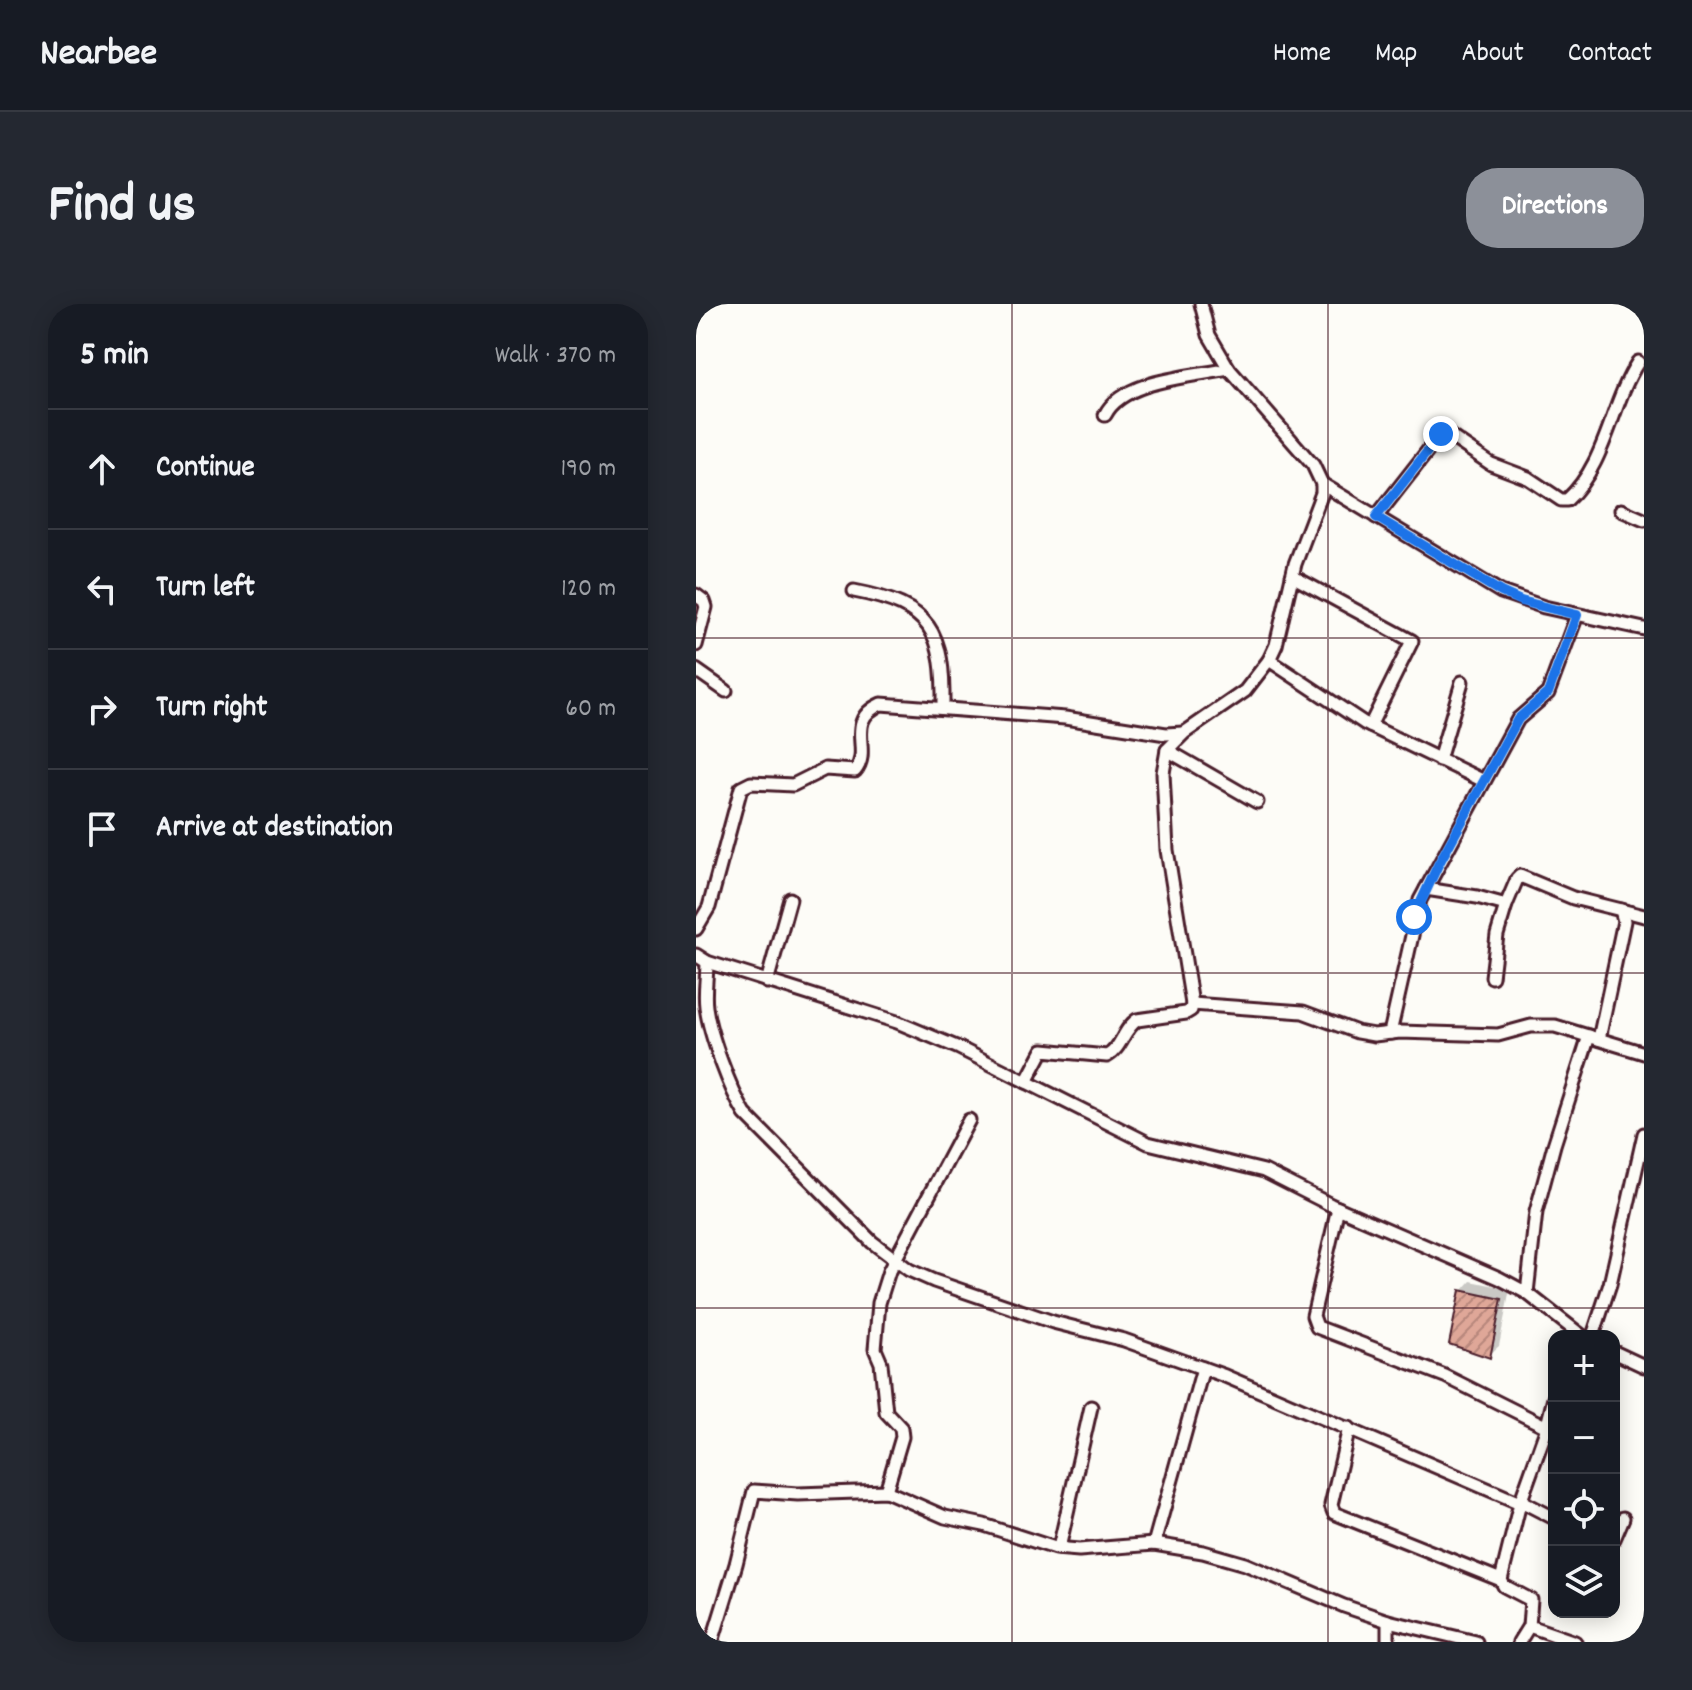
<!DOCTYPE html>
<meta charset="utf-8">
<style>
body{margin:0;font-family:Dekko,sans-serif;background:#242831;color:#f1f3f6}
.controls{position:absolute;right:24px;bottom:24px;display:grid;overflow:hidden;border-radius:16px;box-shadow:0 4px 20px #0003}
.controls button{width:72px;height:72px;display:grid;place-items:center;padding:0;border:0;border-bottom:2px solid #363941;background:#171b24;color:#f1f3f6;font:40px sans-serif}
.stop{position:absolute;width:24px;height:24px;margin:-18px;border:6px solid #1a73e8;border-radius:50%;background:#fff}
.stop.end{background:#1a73e8;border-color:#fff;box-shadow:0 2px 8px #0008}
.list{margin:0;padding:0;list-style:none}
h2{display:flex;justify-content:space-between;align-items:center;height:104px;margin:0;padding:0 32px;font-size:34px}
h2 small{font-size:26px;font-weight:400;color:#9ea1a6}
.list li{display:grid;grid-template-columns:52px 1fr auto;gap:24px;align-items:center;box-sizing:border-box;height:120px;padding:0 32px;border-top:2px solid #363941}
.list b{display:block;font-size:30px;white-space:nowrap}
.list em{font-size:26px;font-style:normal;color:#9ea1a6}
.icon{flex:none;width:44px;height:44px;fill:none;stroke:currentColor;stroke-width:2;stroke-linecap:round;stroke-linejoin:round}
.map{position:relative;flex:none;width:948px;height:1338px;overflow:hidden;border-radius:32px}
header{display:flex;align-items:center;gap:48px;box-sizing:border-box;height:112px;padding:0 40px;background:#171b24;border-bottom:2px solid #363941}
header strong{font-size:38px}
nav{display:flex;gap:44px;margin-inline-start:auto;font-size:28px}
.intro{display:flex;align-items:center;justify-content:space-between;box-sizing:border-box;height:192px;padding:0 48px}
h1{margin:0;font-size:56px}
.button{padding:20px 36px;border-radius:32px;background:#8c9099;color:#fff;font-size:28px;font-weight:700}
main{display:flex;gap:48px;padding:0 48px}
aside{flex:1;background:#171b24;border-radius:32px;box-shadow:0 4px 20px #0003}
.map>svg:first-child{display:block}
.shadow{fill:#0003}
.building{fill:url(#building-hatch);stroke:#4a1f2b;stroke-width:2}
.lines{fill:none;stroke-linecap:round;stroke-linejoin:round}
.minor-casing{stroke:#4a1f2b;stroke-width:17}
.minor{stroke:#fdfcf7;stroke-width:11}
.route{stroke:#1a73e8;stroke-width:10}
.grid{fill:none;stroke:#4a1f2b;stroke-width:2;stroke-opacity:0.55}
</style>
<header>
<strong>Nearbee</strong>
<nav><a>Home</a><a>Map</a><a>About</a><a>Contact</a></nav>
</header>
<div class="intro"><h1>Find us</h1><a class="button">Directions</a></div>
<main>
<aside>
<h2>5 min<small>Walk · 370 m</small></h2>
<ul class="list">
<li><svg class="icon" aria-label="ahead" viewBox="0 0 24 24"><path d="M12 20V5M6 11l6-6 6 6"/></svg><div><b>Continue</b></div><em>190 m</em></li>
<li><svg class="icon" aria-label="left" viewBox="0 0 24 24"><path d="M17 20v-9H6M10 6l-5 5 5 5"/></svg><div><b>Turn left</b></div><em>120 m</em></li>
<li><svg class="icon" aria-label="right" viewBox="0 0 24 24"><path d="M7 20v-9h11M14 6l5 5-5 5"/></svg><div><b>Turn right</b></div><em>60 m</em></li>
<li><svg class="icon" aria-label="arrive" viewBox="0 0 24 24"><path d="M6 21V4h12l-3 4 3 4H6"/></svg><div><b>Arrive at destination</b></div></li>
</ul>
</aside>
<div class="map">
<svg width="948" height="1338" viewBox="0 0 948 1338">
<defs>
<pattern id="building-hatch" width="6" height="6" patternUnits="userSpaceOnUse" patternTransform="scale(2)"><rect width="6" height="6" fill="#dfa798"/><path d="M-1 1l2-2M0 6l6-6M5 7l2-2" fill="none" stroke="#b7877c"/></pattern>
</defs>
<rect width="100%" height="100%" fill="#fdfcf7"/>
<filter id="ink" filterUnits="userSpaceOnUse"><feTurbulence type="fractalNoise" baseFrequency=".0125" numOctaves="2"/><feDisplacementMap in="SourceGraphic" scale="16" xChannelSelector="R" yChannelSelector="G"/><feConvolveMatrix kernelMatrix="1 2 1 2 8 2 1 2 1" color-interpolation-filters="sRGB"/></filter>
<g filter="url(#ink)">
<!-- shadow -->
<polygon class="shadow" points="775,977 814,985 803,1042 793,1051 766,987"/>
<!-- building -->
<polygon class="building" points="764,986 806,995 794,1054 753,1040"/>
<g class="lines">
<!-- minor casing -->
<g class="minor-casing">
<g id="minor">
<path d="M409,111C427,75 497,73 533,65"/>
<polyline points="626,180 805,288 848,303 948,325"/>
<polyline points="925,206 948,216"/>
<path d="M680,213L745,130L754,132L795,160L832,174L865,196H871C911,159 914,101 942,58"/>
<polyline points="596,272 716,337 674,422"/>
<path d="M158,287C236,302 248,327 247,403"/>
<polyline points="0,291 8,297 10,303 0,341"/>
<polyline points="573,356 668,419 788,477"/>
<polyline points="0,366 30,387"/>
<polyline points="471,446 561,498"/>
<polyline points="743,456 766,378"/>
<polyline points="730,585 781,593 810,601 821,575 824,572 877,594 925,606 928,617 903,735"/>
<polyline points="925,606 948,612"/>
<path d="M0,625L13,603L45,484L55,479L97,481L129,465L159,467C177,446 147,417 185,400L369,414L470,430L487,429"/>
<polyline points="0,651 11,658 201,718 263,744 452,839 568,867 635,901 803,974 831,989 886,1032"/>
<path d="M11,658C11,673 8,688 10,703C14,732 34,785 49,810L176,938L213,966L238,977L357,1018L428,1036L529,1072L824,1199"/>
<polyline points="796,673 801,631 810,601"/>
<polyline points="71,678 94,595"/>
<polyline points="496,700 607,708 661,728 678,731 704,728 802,731 835,722 859,722 948,749"/>
<polyline points="694,729 724,596 822,415 852,389 881,311"/>
<path d="M330,778L347,746L411,752C426,744 427,725 441,716L490,709L495,706L496,700L471,546L467,469L471,446L488,429L549,387L573,356L580,341L599,260L626,189V180L617,161L533,65L513,31L505,0"/>
<polyline points="642,904 617,1012 621,1023 749,1072 851,1123"/>
<polyline points="831,989 840,908 858,841 893,732"/>
<polyline points="897,1032 914,980 948,830"/>
<polyline points="918,1048 948,1062"/>
<polyline points="653,1124 635,1201 638,1209 805,1276"/>
<polyline points="190,1187 206,1133 205,1124 190,1108 185,1059 179,1045 183,999 193,967 273,816"/>
<polyline points="825,1197 858,1214"/>
<polyline points="918,1235 927,1214"/>
<polyline points="458,1240 507,1064"/>
<polyline points="363,1244 395,1103"/>
<polyline points="692,1317 692,1338"/>
<polyline points="833,1322 835,1296 808,1282 805,1276 824,1199 849,1129 858,1094"/>
<polyline points="16,1338 40,1260 58,1187 102,1190 190,1187 249,1213 288,1221 359,1244 383,1246 458,1240 507,1248 549,1260 648,1302 692,1317 780,1338"/>
<polyline points="823,1338 833,1322 879,1338"/>
</g>
</g>
<!-- minor -->
<use href="#minor" class="minor"/>
</g>
</g>
<g class="lines" filter="url(#ink)">
<!-- route -->
<polyline class="route" points="718,613 742,561 822,415 852,389 881,311 825,297 805,288 680,213 745,130"/>
</g>
<!-- grid -->
<path class="grid" d="M316,0V1338M632,0V1338M0,334H948M0,669H948M0,1004H948"/>
</svg>
<div class="controls">
<button>+</button>
<button>−</button>
<button><svg class="icon" aria-label="locate" viewBox="0 0 24 24"><circle cx="12" cy="12" r="6"/><path d="M12 2v4M12 18v4M2 12h4M18 12h4"/></svg></button>
<button><svg class="icon" aria-label="layers" viewBox="0 0 24 24"><path d="M12 4l9 5-9 5-9-5zM3 14l9 5 9-5"/></svg></button>
</div>
<div class="stop" style="left:718px;top:613px"></div>
<div class="stop end" style="left:745px;top:130px"></div>
</div>
</main>
